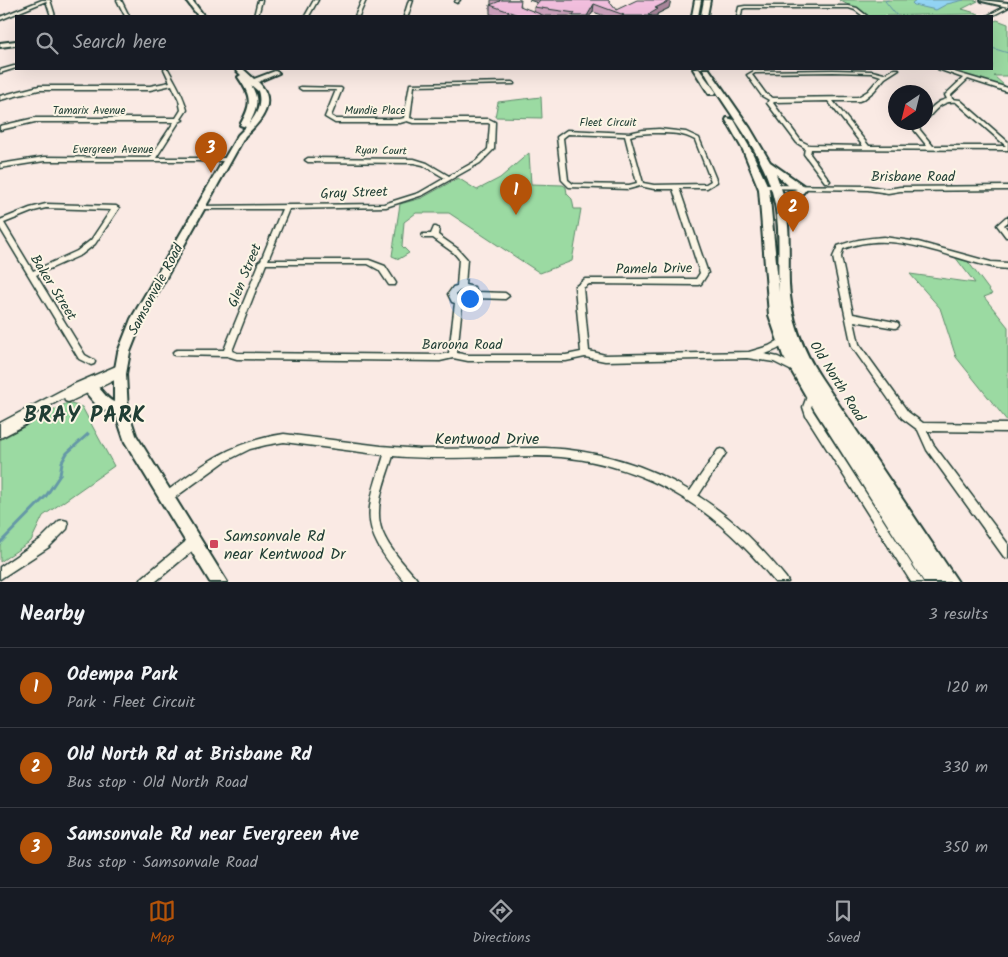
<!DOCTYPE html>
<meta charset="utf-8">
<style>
body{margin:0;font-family:Kalam,sans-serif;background:#20242c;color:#f1f3f6}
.compass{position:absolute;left:888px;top:85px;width:45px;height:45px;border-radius:50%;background:#171b24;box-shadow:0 5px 20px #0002;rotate:215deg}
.you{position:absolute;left:469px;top:298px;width:18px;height:18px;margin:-12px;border:4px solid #fff;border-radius:50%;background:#1a73e8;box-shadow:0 0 0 8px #1a73e833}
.badge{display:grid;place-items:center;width:32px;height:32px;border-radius:50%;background:#b45309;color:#fff;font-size:16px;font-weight:700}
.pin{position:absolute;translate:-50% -41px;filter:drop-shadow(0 1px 2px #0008)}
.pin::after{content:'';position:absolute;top:26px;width:18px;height:15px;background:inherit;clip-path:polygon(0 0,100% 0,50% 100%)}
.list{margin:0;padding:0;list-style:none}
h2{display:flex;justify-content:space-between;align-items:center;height:65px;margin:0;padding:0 20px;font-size:21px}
h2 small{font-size:16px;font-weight:400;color:#9ea1a6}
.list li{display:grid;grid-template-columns:32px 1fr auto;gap:15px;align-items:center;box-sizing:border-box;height:80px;padding:0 20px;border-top:1px solid #363941}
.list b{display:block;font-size:19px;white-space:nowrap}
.list p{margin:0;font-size:16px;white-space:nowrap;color:#9ea1a6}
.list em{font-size:16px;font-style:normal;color:#9ea1a6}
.icon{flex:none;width:28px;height:28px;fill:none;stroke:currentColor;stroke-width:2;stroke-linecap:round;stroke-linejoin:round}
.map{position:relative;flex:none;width:1008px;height:582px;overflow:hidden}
.search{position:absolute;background:#171b24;box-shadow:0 5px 20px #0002;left:15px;right:15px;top:15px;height:55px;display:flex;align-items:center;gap:12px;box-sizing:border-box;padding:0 18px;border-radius:0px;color:#9ea1a6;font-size:19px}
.sheet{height:305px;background:#171b24}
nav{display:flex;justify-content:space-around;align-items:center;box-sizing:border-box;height:70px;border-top:1px solid #363941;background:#171b24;font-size:14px;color:#9ea1a6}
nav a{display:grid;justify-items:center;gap:2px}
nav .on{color:#b45309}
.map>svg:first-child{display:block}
.green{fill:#9bdaa2;stroke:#5d8c6b}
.water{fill:#93d4f4;stroke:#6598a7}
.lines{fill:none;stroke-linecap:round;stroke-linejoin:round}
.stream-far1{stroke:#6598a7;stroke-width:1}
.stream{stroke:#6598a7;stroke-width:3}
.street-casing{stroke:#1f3d34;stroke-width:3}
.secondary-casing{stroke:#1f3d34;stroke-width:4}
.street{fill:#fcf5e5;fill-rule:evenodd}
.secondary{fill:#fcf5e5;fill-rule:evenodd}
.wall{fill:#d0a4bf;stroke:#1f3d34}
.shaded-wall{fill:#a9869b;stroke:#1f3d34}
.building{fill:#f2bfde;stroke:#1f3d34}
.poi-dot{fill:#d1495b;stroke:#fcf5e5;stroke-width:2}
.labels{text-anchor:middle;stroke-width:4;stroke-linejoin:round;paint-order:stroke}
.far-street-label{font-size:11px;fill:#1f3d34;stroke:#fcf5e5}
.street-label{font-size:14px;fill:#1f3d34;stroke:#fcf5e5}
.near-street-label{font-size:16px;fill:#1f3d34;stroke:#fcf5e5}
.near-poi-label{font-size:16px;fill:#1f3d34;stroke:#fcf5e5;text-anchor:start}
.near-district-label{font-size:22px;font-weight:bold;letter-spacing:1px;fill:#1f3d34;stroke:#fcf5e5}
</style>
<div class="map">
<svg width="1008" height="582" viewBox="0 0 1008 582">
<rect width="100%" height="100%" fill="#faeae4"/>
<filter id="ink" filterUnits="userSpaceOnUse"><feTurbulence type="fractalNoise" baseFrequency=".02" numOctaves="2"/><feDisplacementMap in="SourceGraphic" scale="10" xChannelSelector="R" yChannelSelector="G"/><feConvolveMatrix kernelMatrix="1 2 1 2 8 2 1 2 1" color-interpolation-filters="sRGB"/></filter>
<g filter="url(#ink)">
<!-- green -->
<g class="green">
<path d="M839,0H975L978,1L962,9L979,14L869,16C859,9 849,6 839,0Z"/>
<polygon points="997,20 1008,24 1008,76 994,76 1005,86 997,85 946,69 992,69 992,22"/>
<polygon points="541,97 542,118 495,117 498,102"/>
<polygon points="529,153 531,184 563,185 566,187 567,194 572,199 574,209 581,209 572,261 540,273 449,213 416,213 404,222 402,246 409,253 399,259 392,256 400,204 422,198 458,178 477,190 500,178"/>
<polygon points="952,253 966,259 992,294 984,297 1008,327 1008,422 956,357 940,308 910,274 975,283"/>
<polygon points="67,403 82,407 114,466 43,516 31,541 0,562 0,440"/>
</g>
<!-- water -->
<polygon class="water" points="916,0 964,0 947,4 936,10 914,5 912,3"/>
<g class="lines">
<!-- stream-far1 -->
<g class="stream-far1">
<polyline points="888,0 885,1 897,16"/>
<polyline points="992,48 1008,53"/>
</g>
<!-- stream -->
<polyline class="stream" points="0,543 46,496 60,475 62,462 67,453 88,434"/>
<!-- street casing -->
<g class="street-casing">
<g id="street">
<polygon points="42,0 50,0 55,16 51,16 46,1 0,20 0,17"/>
<polygon points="117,0 121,0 129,16 125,16"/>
<polygon points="258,0 262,0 258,16 254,16"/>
<polygon points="314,0 318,0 309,16 305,16"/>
<polygon points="362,0 366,0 359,16 355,16"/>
<polygon points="409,0 413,0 408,16 404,16"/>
<polygon points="456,0 460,0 457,3 455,2"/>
<polygon points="745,6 849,6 857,8 867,16 863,16 855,10 849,8 745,8 742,9 741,16 737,16 739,7"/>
<polygon points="1004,7 1007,8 992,16 987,16"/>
<polygon points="14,66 16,66 16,68 0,73 0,70"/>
<path d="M164,69H168C175,82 183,94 187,110L181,119L183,120L179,122L156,158H227L230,160L229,161H44L0,168V164L44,157L150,158L174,122H35L0,130V126L35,118H176L181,110L179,100L172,85L150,90H39L0,100V96L39,86H150L170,82Z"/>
<path d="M894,69H899L885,78L874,91L864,99L859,101H833L869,146H927L915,131L913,127L917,122H923L919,127L920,130L933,146H1006L956,102C943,100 936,109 928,118H926V114C932,107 937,101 947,99L945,95L946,94L963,78L938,69H944L1008,88V92L968,79L951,95L952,99L960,100L1008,142V150L811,149L810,154L830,181L829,182H825L804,154L805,148L797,143L767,103L769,100L762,96L747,75L754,71L833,70L872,71L884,74ZM833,72L872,73L881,76L868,91L858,97L773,98L766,94L752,75L755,73ZM828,101L863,146L809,145L801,141L773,103L774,102Z"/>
<path d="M512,82L514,83V84L414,86L410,118L413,119H489L495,122L494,149L480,163L423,195L386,207L289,209L268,260H369L385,266L396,283L395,285H389L379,270L368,264H266L232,351L237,353L440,355L449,353L455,303L452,302L448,294L453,287L457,286L459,259L454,253L433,238H423L422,236L423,234H431L434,227H436L439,229L438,235L458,249L467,259L465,285L474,287L476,292L505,293L509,296L505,299L475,298L473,302L462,305L457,353L468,355H566L581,352L575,287L585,279H696L700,273L673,189H654L640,186L629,189L569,187L562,180L557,137L567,130L629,133L643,130L659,129L686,132L699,138L717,182L707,188H679L708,273L701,284L698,285L589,284L583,288L589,351L605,355L749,352L769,346L783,338L786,339L787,341C782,348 773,352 764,354L778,357L800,368L801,370L800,372L797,373L794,372L774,362L747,358L605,361L585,357L566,361H468L453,358L440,361L237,359L227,356L174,355L173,353L174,351L177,350H224L259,264L258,262L261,260L282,209H201L198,207L199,206L384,204L419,193L445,178L423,165L414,163L308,162L305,160L308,158L414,159L427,163L449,176L476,161L488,149L490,124L488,123H413L407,121L400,123H335L325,117L336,90H302L299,88L300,87L341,88L342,89L331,116L336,119H400L404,118L410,84ZM651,133C665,133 682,132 695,140L711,181L706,184L654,185L643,183L630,136L637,134ZM568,134L625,136L637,183L629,185L573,184L568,180L563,138ZM464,290L468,291L469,295L467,298L462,299L458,298L456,294L459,291Z"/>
<polygon points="764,185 868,186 888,189 900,187 1008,186 1008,190 900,191 888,193 868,190 762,188 761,187"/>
<path d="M46,204L116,206L119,208L95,244L81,255L36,275L85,355L94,360L95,362L94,364L91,365L79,359L0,228V220L30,208ZM46,208L111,210L91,240L77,251L33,271L4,223L34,211Z"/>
<polygon points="1006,217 1008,217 1008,222 1004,225 1008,230 1008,237 1006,237 997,225"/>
<path d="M884,237L918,242L991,262L1008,263V269L997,268C946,258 894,228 843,249L841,257L853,314L895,322L898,323L899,325L898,327L895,328L854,321L859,344L908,412L923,423L1008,424V432L927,431L933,444L1008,544V558L1004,557L927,450L918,430L902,418L852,347L833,257L838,246C853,240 867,238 884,237Z"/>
<polygon points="121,364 124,365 125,367 124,369 121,371 124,374 123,376 71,401 68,402 65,401 64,398 25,419 27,422 25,425 0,438 0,423 70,386"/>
<polygon points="812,390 815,391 816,394 811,407 813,411 923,582 911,582 806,416 803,407 809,391"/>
<path d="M284,434L381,446L420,449L545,448C596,450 646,464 690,491L718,450L721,449L724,450L726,453L724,456L698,496C734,519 760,546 786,578L788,582H775C719,512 652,466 561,457C538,455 515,457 492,457C459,458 426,459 393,456C386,479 373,507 382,531C389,549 404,564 416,578L418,582H405C388,561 366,537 370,507C372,489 379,472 384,455L284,442L266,445L250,449L224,462L170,501L166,503L162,501L161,498L162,495C204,463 231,442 284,434Z"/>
<polygon points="63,520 67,521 68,525 67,529 49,547 0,579 0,567 41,539 59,521"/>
<polygon points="194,537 198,538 199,542 198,546 155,582 140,582 142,578 190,538"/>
</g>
</g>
<!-- secondary casing -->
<g class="secondary-casing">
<g id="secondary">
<polygon points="186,0 192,0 204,16 198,16"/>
<polygon points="695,0 701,0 698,16 692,16"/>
<polygon points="704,0 710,0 707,16 701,16"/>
<polygon points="981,0 1008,3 1008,7 982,1"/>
<polygon points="16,41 16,45 0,47 0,43"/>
<path d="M235,69H243L254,79L275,71L279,73L258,82C278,101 262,121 245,136L143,319L130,352L126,374L128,411L136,435L227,582H210L125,442L116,415L99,408L82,388L84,384C99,379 103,398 114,402V374L118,352L131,319L238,135L246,127L240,125C252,104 252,97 238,77L241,75ZM251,85L258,91C262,104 257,114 249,124C257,109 260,100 251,85Z"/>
<polygon points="693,69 699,69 716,92 715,94 709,94"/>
<path d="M703,69H709L750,128L770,162L807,188L803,193L784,200C791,227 788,256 789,284C791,320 802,349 821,378L958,582H924L807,398L783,356L769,315L759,189L743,150L726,120L727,118L734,120L751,150L769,189L779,292C777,263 781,233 775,204C765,151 727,114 703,69ZM776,174L789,186L797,189L783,194Z"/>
</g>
</g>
<!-- street -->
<use href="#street" class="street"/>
<!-- secondary -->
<use href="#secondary" class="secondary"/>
</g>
<!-- wall -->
<polygon class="wall" points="491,0 520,0 521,7 534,12 534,7 538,3 529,0 608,0 616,10 669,8 657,14 657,16 605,16 593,12 590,16 497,16 490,14 490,5 491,4"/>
<!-- shaded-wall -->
<g class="shaded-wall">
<polygon points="671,0 669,8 657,14 657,16 648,16 648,15 655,8"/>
<polygon points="594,4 593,12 590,16 587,16"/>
</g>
<!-- building -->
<g class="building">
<polygon points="499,0 521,0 520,6 545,16 521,16 490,5 500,1"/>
<polygon points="540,0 608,0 616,10 637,0 671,0 655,8 658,9 648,15 652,16 622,16 624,15 594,4 587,16 573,16 575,13 534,7"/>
</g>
</g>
<!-- markers -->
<rect class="poi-dot" x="209" y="539" width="10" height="10" rx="2.5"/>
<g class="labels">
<!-- far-street labels -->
<g class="far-street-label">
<text x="89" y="114">Tamarix Avenue</text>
<text x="375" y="114">Mundie Place</text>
<text x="608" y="126">Fleet Circuit</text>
<text x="113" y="153">Evergreen Avenue</text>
<text transform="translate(381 150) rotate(1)" y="4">Ryan Court</text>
</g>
<!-- street labels -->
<g class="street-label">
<text x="913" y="181">Brisbane Road</text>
<text transform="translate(354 192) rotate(-2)" y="5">Gray Street</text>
<text transform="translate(654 268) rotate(-1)" y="5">Pamela Drive</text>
<text transform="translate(244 275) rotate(-68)" y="5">Glen Street</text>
<text transform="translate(54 287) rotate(58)" y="5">Baker Street</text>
<text transform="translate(155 289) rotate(-62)" y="5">Samsonvale Road</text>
<text x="462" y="349">Baroona Road</text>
<text transform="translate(838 381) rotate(58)" y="5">Old North Road</text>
</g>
<!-- near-street labels -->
<g class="near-street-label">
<text x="487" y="444">Kentwood Drive</text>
</g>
<!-- near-poi labels -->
<g class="near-poi-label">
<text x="224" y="541">Samsonvale Rd<tspan x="224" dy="18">near Kentwood Dr</tspan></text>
</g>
<!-- near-district labels -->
<g class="near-district-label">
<text x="85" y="422">BRAY PARK</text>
</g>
</g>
</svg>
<svg class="compass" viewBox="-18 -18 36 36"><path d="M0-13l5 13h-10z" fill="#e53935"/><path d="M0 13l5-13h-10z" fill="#9ea1a6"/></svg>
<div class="you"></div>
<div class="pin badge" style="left:516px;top:215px">1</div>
<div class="pin badge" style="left:793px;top:232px">2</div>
<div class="pin badge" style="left:211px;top:173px">3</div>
<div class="search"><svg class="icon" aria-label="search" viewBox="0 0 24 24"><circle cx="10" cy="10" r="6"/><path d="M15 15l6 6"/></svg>Search here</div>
</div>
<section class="sheet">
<h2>Nearby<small>3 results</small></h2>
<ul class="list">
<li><span class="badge">1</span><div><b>Odempa Park</b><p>Park · Fleet Circuit</p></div><em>120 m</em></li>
<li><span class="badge">2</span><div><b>Old North Rd at Brisbane Rd</b><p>Bus stop · Old North Road</p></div><em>330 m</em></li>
<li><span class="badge">3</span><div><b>Samsonvale Rd near Evergreen Ave</b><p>Bus stop · Samsonvale Road</p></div><em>350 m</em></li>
</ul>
</section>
<nav>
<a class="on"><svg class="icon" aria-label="map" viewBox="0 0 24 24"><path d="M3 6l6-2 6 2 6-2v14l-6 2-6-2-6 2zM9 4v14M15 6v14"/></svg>Map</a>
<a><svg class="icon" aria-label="directions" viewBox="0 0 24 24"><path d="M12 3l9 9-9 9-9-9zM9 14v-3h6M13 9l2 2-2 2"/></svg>Directions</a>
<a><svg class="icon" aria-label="saved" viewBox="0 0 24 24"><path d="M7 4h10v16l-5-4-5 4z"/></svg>Saved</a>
</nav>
